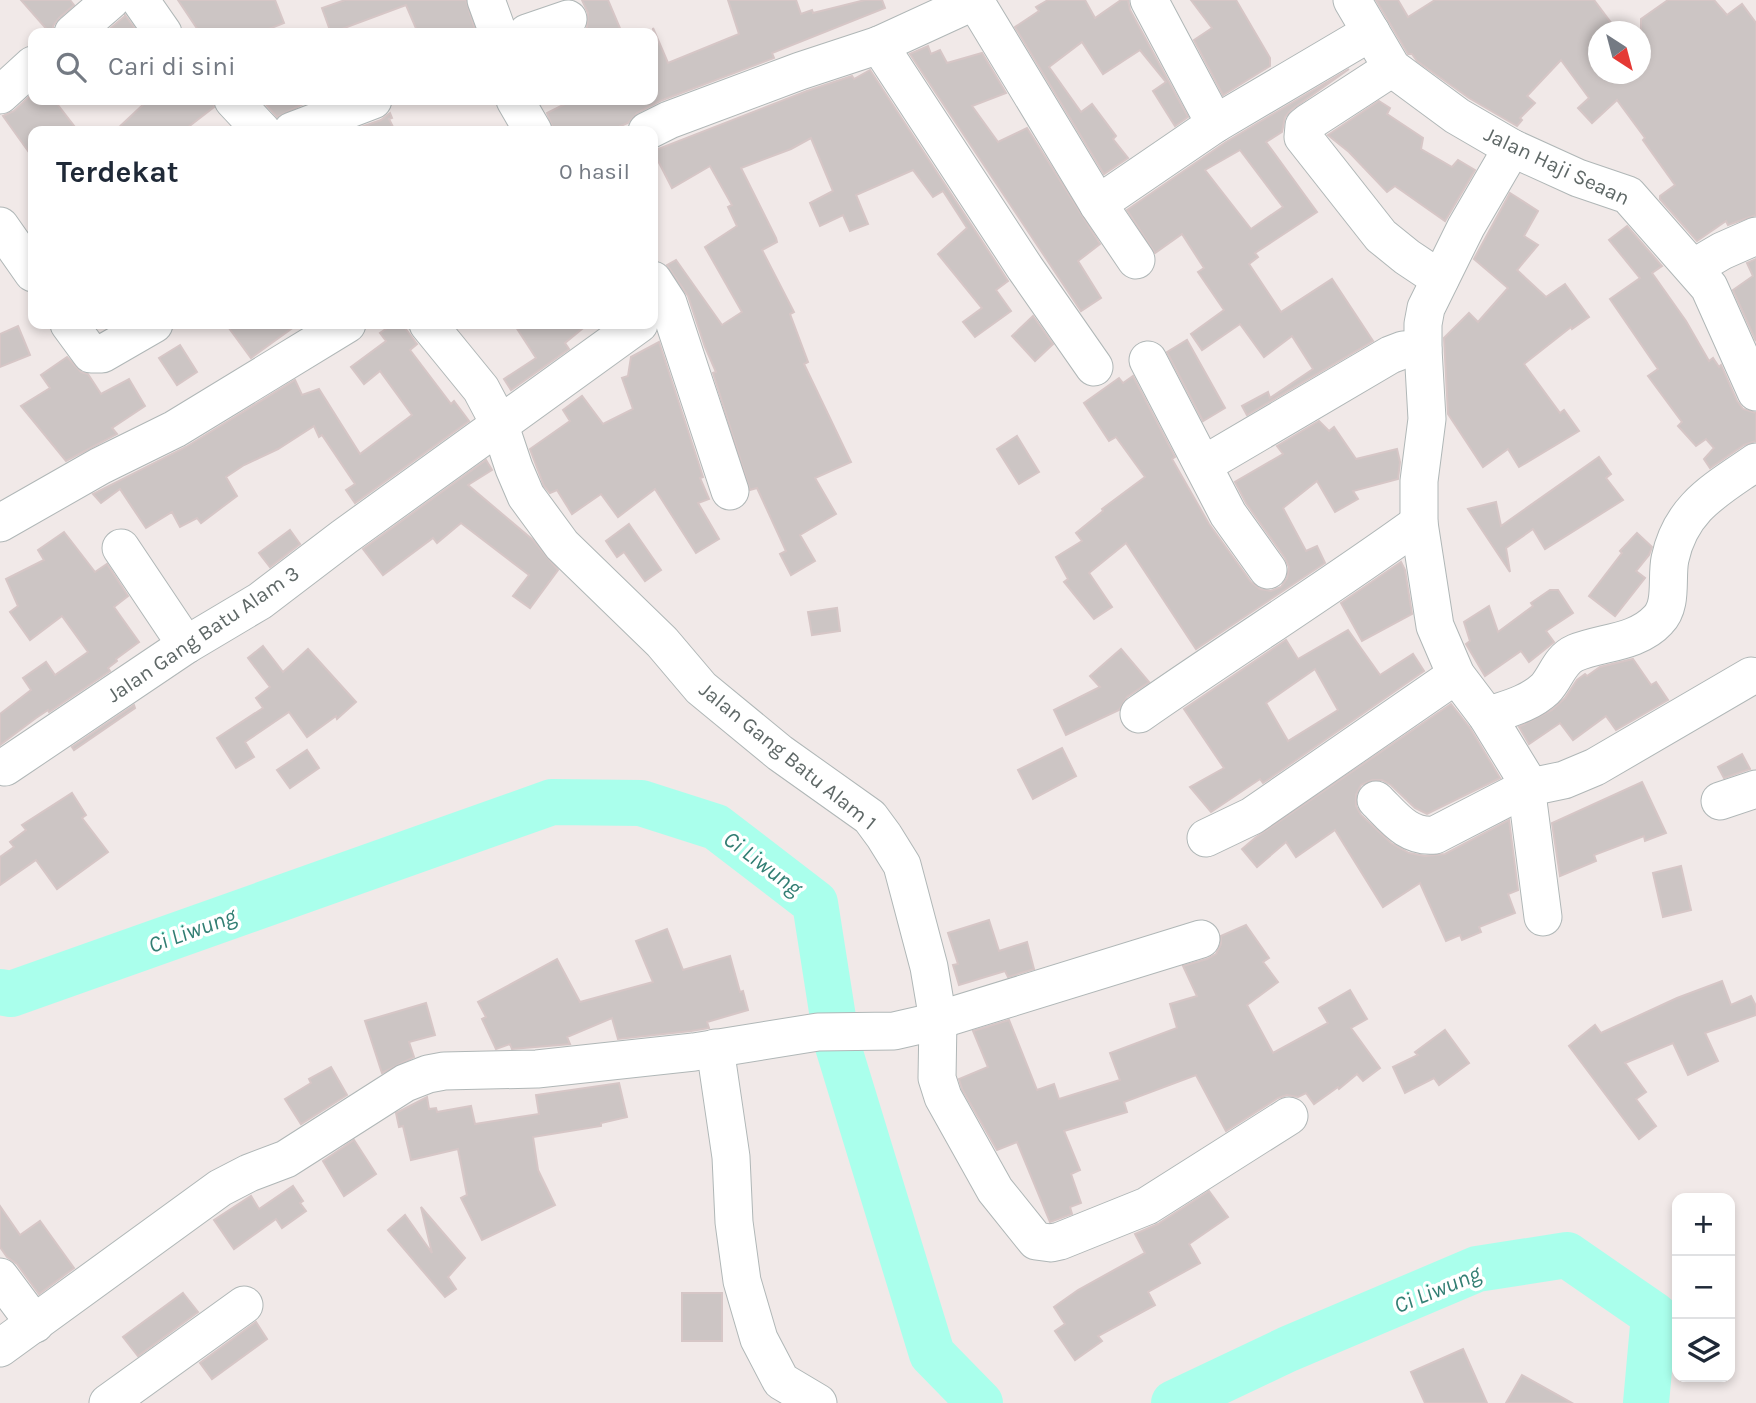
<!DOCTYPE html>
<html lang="id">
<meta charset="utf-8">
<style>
body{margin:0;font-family:Karla,sans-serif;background:#f6f6f7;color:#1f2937}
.controls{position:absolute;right:21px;bottom:21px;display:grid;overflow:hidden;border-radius:14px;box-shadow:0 4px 10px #0003}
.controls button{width:63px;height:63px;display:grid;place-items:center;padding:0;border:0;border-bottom:2px solid #e0e1e3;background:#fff;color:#1f2937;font:35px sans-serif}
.compass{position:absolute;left:1588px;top:21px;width:63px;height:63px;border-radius:50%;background:#fff;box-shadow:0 4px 10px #0003;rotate:144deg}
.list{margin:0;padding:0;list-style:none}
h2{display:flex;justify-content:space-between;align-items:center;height:91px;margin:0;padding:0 28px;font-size:30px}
h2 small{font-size:23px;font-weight:400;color:#747a83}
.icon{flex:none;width:38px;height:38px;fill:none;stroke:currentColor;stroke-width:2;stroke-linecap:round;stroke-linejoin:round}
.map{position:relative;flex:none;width:1756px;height:1403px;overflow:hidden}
.search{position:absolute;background:#fff;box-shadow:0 4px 10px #0003;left:28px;top:28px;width:630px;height:77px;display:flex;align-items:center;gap:18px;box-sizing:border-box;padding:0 24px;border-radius:14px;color:#747a83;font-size:26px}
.panel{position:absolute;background:#fff;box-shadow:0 4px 10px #0003;left:28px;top:126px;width:630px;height:203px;border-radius:14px}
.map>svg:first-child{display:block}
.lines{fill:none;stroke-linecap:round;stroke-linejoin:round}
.river{stroke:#aaffec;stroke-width:46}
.building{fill:#ccc5c4;stroke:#d6c6c6;stroke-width:2;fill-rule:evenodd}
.minor-casing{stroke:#b0b7b7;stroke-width:39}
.minor{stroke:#fff;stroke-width:37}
.labels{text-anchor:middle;stroke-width:7;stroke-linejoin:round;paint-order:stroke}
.street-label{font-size:21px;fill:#5f6867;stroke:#fff}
.water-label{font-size:23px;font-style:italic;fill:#327e73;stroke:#fff}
</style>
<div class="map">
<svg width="1756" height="1403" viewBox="0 0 1756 1403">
<rect width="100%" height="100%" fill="#f1e9e8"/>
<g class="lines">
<!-- river -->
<g class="river">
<polyline points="0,992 11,994 552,802 641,803 716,827 815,903 837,1043 932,1354 980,1403"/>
<polyline points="1174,1403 1288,1349 1477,1269 1567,1255 1654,1315 1646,1403"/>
</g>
</g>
<!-- building -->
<g class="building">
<polygon points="21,0 70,0 74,5 59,18 53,26 53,33 50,33"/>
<polygon points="178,0 275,0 284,23 259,33 200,33"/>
<polygon points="345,0 466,0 476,33 418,33 406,5 331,33 322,8"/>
<polygon points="582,0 608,0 622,33 589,33 587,28 588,13"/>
<polygon points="728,0 796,0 801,14 812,10 813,13 865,0 882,0 885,8 772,53 774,58 660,101 637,113 628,123 609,131 554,131 547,113 573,100 653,100 653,28 668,63 739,34"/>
<polygon points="1048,0 1085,0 1095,18 1121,0 1128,0 1130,10 1188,117 1175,126 1153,91 1166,82 1140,50 1103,74 1082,42 1049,67 1081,112 1092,104 1116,136 1113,139 1128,158 1104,174 1015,27 1039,11 1036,7"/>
<polygon points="1191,0 1236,0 1270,58 1270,66 1223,95 1194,40 1212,28"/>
<polygon points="1376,0 1398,0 1408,17 1435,0 1594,0 1618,32 1599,32 1599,74 1641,74 1641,19 1668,0 1714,0 1727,15 1742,4 1756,23 1756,215 1728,225 1726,221 1697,241 1660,199 1660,196 1675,185 1643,140 1645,138 1617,100 1592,123 1578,108 1589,98 1561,60 1527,96 1535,103 1520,118 1522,120 1517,126 1469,98 1417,61 1412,54 1408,54"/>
<polygon points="125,15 138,33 105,33 125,16"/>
<polygon points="928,46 931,54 940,50 947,63 982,53 1006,93 972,106 998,142 1027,128 1100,244 1078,261 1101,298 1081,311 910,54"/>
<path d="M1349,69L1291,110L1285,117L1282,132L1266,142L1317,212L1255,253L1258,257L1249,264L1281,312L1332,279L1373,341L1247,415L1242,406L1268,392L1270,398L1313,369L1292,336L1264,357L1240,324L1202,350L1191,334L1224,310L1198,272L1204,268L1182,234L1155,253L1127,210L1226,142ZM1240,150L1283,207L1251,229L1205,170Z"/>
<polygon points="870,70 1008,281 996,290 1011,311 975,337 963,322 982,308 938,254 967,228 943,191 933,197 913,170 856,195 868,224 850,231 843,215 820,226 810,203 833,191 811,138 791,149 741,168 776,238 777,242 762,250 794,312 790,314 808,362 804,364 851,462 815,478 836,514 800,535 815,561 791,575 780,554 786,551 757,488 750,490 713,373 716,372 705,347 688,296 667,265 676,260 722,325 742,312 705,247 737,226 728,207 732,205 710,166 672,188 653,151 807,91 852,76 854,79"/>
<polygon points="33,93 33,100 54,100 78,131 33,131 33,158 3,116 14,111"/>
<polygon points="148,100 213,100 214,107 183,131 115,131"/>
<polygon points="262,100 301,100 303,104 277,117"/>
<polygon points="1379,101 1390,108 1387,114 1423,138 1421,149 1452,167 1458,160 1475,170 1445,221 1395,186 1387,192 1349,152 1328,135"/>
<polygon points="390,113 392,118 389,119 395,131 350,131 381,120"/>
<polygon points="1510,193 1538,211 1524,236 1538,245 1517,270 1546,297 1565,284 1589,317 1572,329 1571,327 1524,364 1560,413 1564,410 1579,431 1519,467 1508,449 1483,467 1448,414 1444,338 1469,313 1478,322 1508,288 1474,259"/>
<polygon points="1627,226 1662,266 1652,273 1686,321 1709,361 1713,358 1719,367 1721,365 1737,401 1743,409 1756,413 1756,441 1744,445 1710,468 1704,459 1714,448 1706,439 1696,446 1678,426 1682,422 1648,376 1658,369 1610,299 1640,278 1609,240"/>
<polygon points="1756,259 1756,341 1733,290 1753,276 1747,263"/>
<polygon points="1033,316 1053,344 1035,361 1012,336"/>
<polygon points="226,324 298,324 251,358"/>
<polygon points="393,324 402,324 417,344 410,350 451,404 454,401 469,421 355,503 346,490 355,484 322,435 319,437 314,426 278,449 244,465 226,477 237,496 201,523 197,518 180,527 172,512 146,528 120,489 101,503 93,494 186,447 295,380 302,395 319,389 360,454 412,415 380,371 364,384 351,367 386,341 380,333"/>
<polygon points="514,324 588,324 565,343 569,349 511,390 504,379 536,358"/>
<polygon points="18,326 30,355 0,367 0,334"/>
<polygon points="1187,340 1225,408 1203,421 1167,352"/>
<polygon points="659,342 703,477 700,478 709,499 698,503 719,539 696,553 655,489 618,517 601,494 572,514 557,490 550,493 544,486 530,449 570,421 563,410 582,396 603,424 633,409 622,378 628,376 631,357"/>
<polygon points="180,345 197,372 177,385 159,358"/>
<polygon points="67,357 81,372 88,374 101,394 129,379 145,406 112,428 117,434 66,461 21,406 50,388 41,375"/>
<polygon points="1133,376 1175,457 1172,459 1209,524 1251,582 1260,589 1271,591 1281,587 1287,578 1289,567 1285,558 1246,503 1235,482 1283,454 1277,446 1319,421 1329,431 1334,427 1356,459 1397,449 1400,462 1398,479 1353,491 1358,499 1335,512 1317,481 1283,508 1306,551 1317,546 1325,563 1196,649 1126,543 1089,573 1112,607 1094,619 1064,582 1068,579 1056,557 1082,541 1076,533 1103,511 1102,509 1145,477 1116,437 1109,441 1084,403 1119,378 1123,383"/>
<polygon points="1017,436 1039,472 1019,484 997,449"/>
<polygon points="1599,457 1611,474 1606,478 1623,500 1545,549 1533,529 1506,548 1510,572 1468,509 1496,502 1501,526"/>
<polygon points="486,460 492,470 468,485 533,540 558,570 530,608 513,596 529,575 461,523 437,543 433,538 383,575 363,549"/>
<polygon points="629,524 661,570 645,581 624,552 617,557 606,541"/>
<polygon points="290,530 300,544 270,567 259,553"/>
<polygon points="64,532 95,572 107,564 128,596 114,607 139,642 116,659 117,661 108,668 110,671 49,712 48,710 36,718 0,745 0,714 31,690 23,678 46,662 55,675 88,652 62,616 30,640 10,612 18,606 6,579 44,560 38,550"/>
<polygon points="1637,533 1652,547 1649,555 1636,571 1645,578 1615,616 1589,596 1622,553 1620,551"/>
<polygon points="1401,562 1405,570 1412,614 1362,641 1341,603"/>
<polygon points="1550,590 1558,590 1573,613 1546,631 1554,642 1529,662 1521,651 1485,676 1466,644 1470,641 1464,622 1489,606 1498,632 1533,606 1531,603"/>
<polygon points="837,608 840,631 812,635 808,612"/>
<path d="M1348,630L1380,675L1413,654L1424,671L1263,783L1260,779L1211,812L1190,787L1224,768L1184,709L1286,640L1298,659ZM1315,669L1338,710L1288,741L1266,703Z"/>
<polygon points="263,646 283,672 308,649 356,702 337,719 336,716 307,737 289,712 245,742 254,757 236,768 217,738 263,708 256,698 270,687 248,658"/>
<polygon points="1121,649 1149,682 1127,697 1119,710 1066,735 1054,710 1100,687 1090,676"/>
<polygon points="1633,659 1651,685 1656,682 1668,700 1616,730 1606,716 1573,740 1560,723 1529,744 1519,727 1552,710 1565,698 1577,680 1585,674 1587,676 1600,667"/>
<polygon points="1451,704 1470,728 1500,778 1427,814 1415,808 1391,785 1382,780 1372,780 1361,785 1356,795 1356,806 1361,815 1391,843 1409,853 1425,856 1445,854 1509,820 1518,890 1508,894 1515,913 1479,927 1481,932 1462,940 1460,935 1446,941 1420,883 1383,907 1335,830 1296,857 1286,842 1257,867 1242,849 1255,838"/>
<polygon points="134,705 135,708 74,750 72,747"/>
<polygon points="1062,748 1076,776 1033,799 1018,770"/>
<polygon points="307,750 319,768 290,788 277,770"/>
<polygon points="1742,754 1750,769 1724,778 1718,767"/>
<polygon points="1642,782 1666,833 1645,841 1644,836 1594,855 1596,861 1560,876 1552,823"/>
<polygon points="72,793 86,815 82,818 108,852 57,889 36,860 0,885 0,857 14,847 10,842 26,830 22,825"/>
<polygon points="1681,866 1691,910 1663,917 1653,873"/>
<polygon points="989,920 999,951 1027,942 1034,969 1008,977 1005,971 959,985 953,965 958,964 948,933"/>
<polygon points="1246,925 1269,958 1263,962 1278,982 1247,1005 1273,1053 1328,1023 1319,1008 1350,990 1367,1019 1351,1028 1380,1068 1363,1081 1357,1074 1339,1089 1338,1087 1314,1104 1306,1093 1298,1097 1287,1095 1278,1098 1226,1131 1196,1075 1124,1102 1127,1112 1064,1131 1080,1170 1071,1174 1081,1203 1070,1207 1072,1214 1050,1222 1017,1142 997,1150 962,1089 959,1079 988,1067 973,1031 1009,1020 1037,1090 1054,1084 1059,1099 1120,1080 1110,1053 1177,1028 1170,1004 1197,996 1183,966 1207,959 1216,954 1221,944 1221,936"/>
<polygon points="667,929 683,970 730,956 740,992 743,991 748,1010 707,1022 709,1028 691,1031 618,1039 612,1018 567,1037 570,1044 512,1049 510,1044 496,1049 482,1019 486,1017 478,1002 557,959 580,1002 653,982 636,941"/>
<polygon points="1722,981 1731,1005 1751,996 1756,1006 1756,1015 1705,1033 1718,1061 1688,1075 1673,1043 1625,1063 1646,1092 1636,1099 1656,1126 1639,1139 1569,1046 1595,1025 1601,1033 1677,998"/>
<polygon points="426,1003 435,1035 409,1042 414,1057 382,1073 365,1021"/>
<polygon points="1445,1030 1469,1063 1439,1085 1434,1078 1405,1093 1393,1067 1418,1055 1415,1052"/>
<polygon points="331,1067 347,1095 301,1124 285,1099 311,1083 309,1079"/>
<polygon points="619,1083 627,1117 601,1123 601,1126 533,1137 538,1170 555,1205 482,1240 461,1198 467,1195 458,1149 411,1160 403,1126 399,1127 396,1113 427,1097 429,1109 436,1108 437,1112 471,1106 475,1124 539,1114 536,1095"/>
<polygon points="354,1140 376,1174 344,1196 323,1161"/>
<polygon points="293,1186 303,1201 300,1203 306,1211 282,1228 276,1219 234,1249 214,1220 251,1196 259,1209"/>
<polygon points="1209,1191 1228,1217 1189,1244 1200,1263 1148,1292 1155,1305 1098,1336 1102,1341 1075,1360 1055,1331 1065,1324 1054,1307 1078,1290 1145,1253 1135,1234 1158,1224"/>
<polygon points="0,1206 20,1235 40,1221 74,1268 39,1294 17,1264 7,1257 0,1247"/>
<polygon points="421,1207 465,1258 448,1277 456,1289 445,1297 388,1230 405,1215 432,1253"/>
<polygon points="183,1293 198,1312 138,1356 123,1337"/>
<rect x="682" y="1293" width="40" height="48"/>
<polygon points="256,1322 267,1339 212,1379 200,1363"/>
<polygon points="1463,1349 1487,1403 1425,1403 1411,1372"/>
<polygon points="1522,1375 1572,1403 1506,1403"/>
</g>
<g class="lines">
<!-- minor casing -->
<g class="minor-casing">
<g id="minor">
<polyline points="140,0 163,33"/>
<polyline points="486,0 498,33"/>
<polyline points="1149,0 1215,124"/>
<polyline points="1352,0 1392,68 1457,116 1512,148 1578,178 1628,195 1709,287 1756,392"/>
<polyline points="975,1 1098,204 1136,260"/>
<polyline points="73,33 111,0"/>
<polyline points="527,33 568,19"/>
<polyline points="879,45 1025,268 1094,367"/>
<polyline points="1392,68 1309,122 1304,126 1303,137 1381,236 1407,257 1440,279"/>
<polyline points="0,95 33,65"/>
<polyline points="233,100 262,131"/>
<polyline points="515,100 533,131"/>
<polyline points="292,131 373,100"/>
<polyline points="647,131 669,120 800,71 879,45 977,0"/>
<polyline points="1512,148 1466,227 1426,308 1423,324 1423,349 1427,419 1419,481 1419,523 1435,626 1456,675 1487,716 1525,778 1543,917"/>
<polyline points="1098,204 1215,124 1371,32"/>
<polyline points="0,226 33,273"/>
<polyline points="1693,268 1722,251 1756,236"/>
<polyline points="653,280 668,303 730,491"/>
<polyline points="69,324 91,354 102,354 154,324"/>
<polyline points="428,324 481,389 499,423 514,468 526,496 562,545 662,642 701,688 780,753 870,817 884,836 902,865 929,967 938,1020 937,1078 943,1097 995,1190 1036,1241 1051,1243 1060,1241 1147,1206 1289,1116"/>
<polyline points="1148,360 1228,514 1268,570"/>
<polyline points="1203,465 1390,355 1403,350 1423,349"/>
<polyline points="0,523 100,466 175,429 347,324"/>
<polyline points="121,548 186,645"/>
<path d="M1139,714C1232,649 1328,589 1419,523"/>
<path d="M1487,716C1507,709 1529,704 1545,689C1556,678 1559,660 1575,653C1602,642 1637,643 1658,620C1673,605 1666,578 1670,559C1681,507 1716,490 1756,462"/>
<polyline points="5,767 186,645 260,601 344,537 639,324"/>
<path d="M1376,800C1394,818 1408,838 1435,835L1526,788L1564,780L1595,767L1751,676"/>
<polyline points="1720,801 1756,789"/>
<polyline points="1206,838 1252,816 1456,675"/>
<polyline points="715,1048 731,1157 734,1222 742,1281 759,1339 781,1381 818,1403"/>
<polyline points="0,1277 35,1324"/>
<polyline points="0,1348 220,1188 249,1173 286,1159 405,1083 428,1074 444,1071 537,1069 694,1052 818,1032 894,1031 929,1023 1201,939"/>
<polyline points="108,1403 244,1305"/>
</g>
</g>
<!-- minor -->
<use href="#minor" class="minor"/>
</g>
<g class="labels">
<!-- street labels -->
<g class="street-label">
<text transform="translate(1557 166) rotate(25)" y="7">Jalan Haji Seaan</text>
<text transform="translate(203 634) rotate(-34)" y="7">Jalan Gang Batu Alam 3</text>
<text transform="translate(788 756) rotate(39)" y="7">Jalan Gang Batu Alam 1</text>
</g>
<!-- water labels -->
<g class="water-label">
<text transform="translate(763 863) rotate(37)" y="8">Ci Liwung</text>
<text transform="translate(192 930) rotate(-20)" y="8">Ci Liwung</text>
<text transform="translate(1437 1289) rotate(-22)" y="8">Ci Liwung</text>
</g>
</g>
</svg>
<div class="controls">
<button>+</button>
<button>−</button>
<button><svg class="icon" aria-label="layers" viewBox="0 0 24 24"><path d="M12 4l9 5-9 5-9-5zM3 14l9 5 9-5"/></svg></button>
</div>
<svg class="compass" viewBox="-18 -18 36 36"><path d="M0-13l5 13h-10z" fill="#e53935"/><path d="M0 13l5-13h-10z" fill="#747a83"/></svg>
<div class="search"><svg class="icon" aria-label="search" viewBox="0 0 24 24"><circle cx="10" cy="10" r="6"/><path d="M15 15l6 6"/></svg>Cari di sini</div>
<section class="panel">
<h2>Terdekat<small>0 hasil</small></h2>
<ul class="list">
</ul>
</section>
</div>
